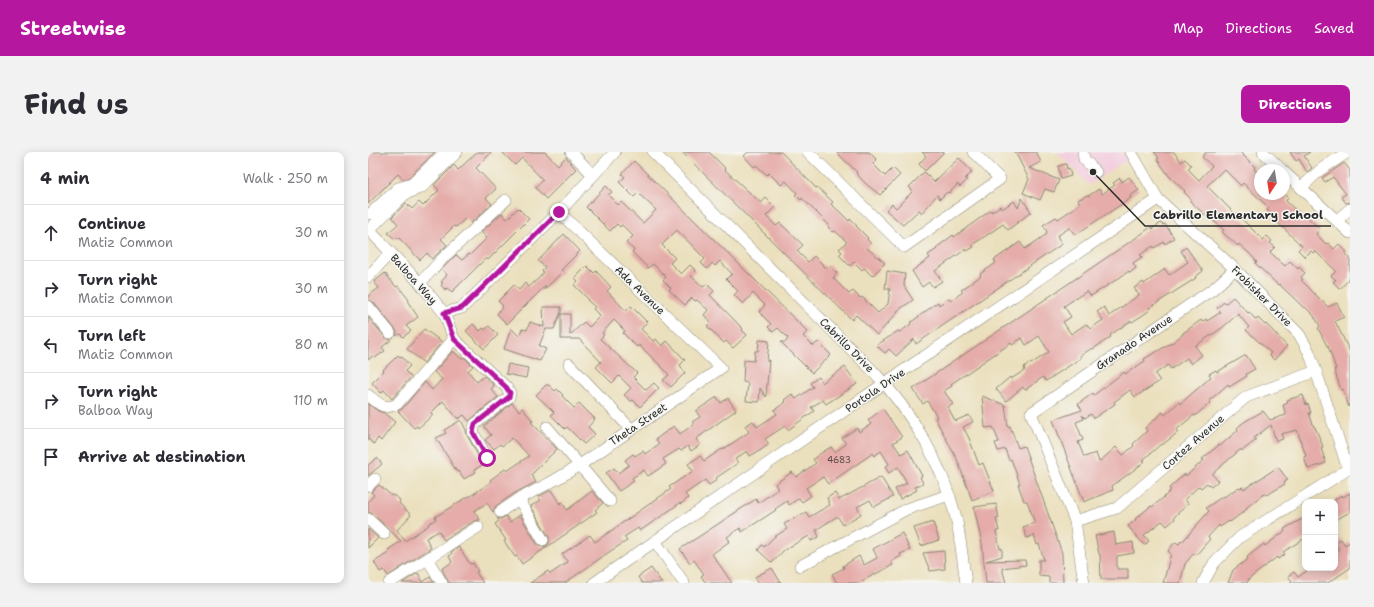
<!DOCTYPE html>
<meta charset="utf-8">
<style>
body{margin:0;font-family:"Shantell Sans",sans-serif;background:#f2f2f3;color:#2b2b33}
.controls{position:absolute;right:12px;bottom:12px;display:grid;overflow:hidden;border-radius:8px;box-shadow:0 2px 10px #0003}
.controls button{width:36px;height:36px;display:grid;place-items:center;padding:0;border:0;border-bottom:1px solid #e1e1e2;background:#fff;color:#2b2b33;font:20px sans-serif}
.compass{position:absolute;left:886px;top:12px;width:36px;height:36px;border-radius:50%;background:#fff;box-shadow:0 2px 10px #0003;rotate:192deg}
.stop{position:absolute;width:12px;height:12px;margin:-9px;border:3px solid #b5179e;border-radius:50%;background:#fff}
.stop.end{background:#b5179e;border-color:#fff;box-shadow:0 1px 4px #0008}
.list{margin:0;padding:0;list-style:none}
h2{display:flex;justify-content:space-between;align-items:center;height:52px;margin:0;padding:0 16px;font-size:17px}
h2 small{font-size:13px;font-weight:400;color:#7c7c81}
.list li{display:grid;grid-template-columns:26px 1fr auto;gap:12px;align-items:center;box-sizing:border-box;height:56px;padding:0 16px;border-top:1px solid #e1e1e2}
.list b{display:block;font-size:15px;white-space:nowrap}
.list p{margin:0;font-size:13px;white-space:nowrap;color:#7c7c81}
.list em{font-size:13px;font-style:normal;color:#7c7c81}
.icon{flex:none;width:22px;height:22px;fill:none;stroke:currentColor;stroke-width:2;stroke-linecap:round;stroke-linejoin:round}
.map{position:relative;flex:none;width:982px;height:431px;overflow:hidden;border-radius:8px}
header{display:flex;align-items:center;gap:24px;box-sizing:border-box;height:56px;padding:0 20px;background:#b5179e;color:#fff}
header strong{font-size:19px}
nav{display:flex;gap:22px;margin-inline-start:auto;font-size:14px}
.intro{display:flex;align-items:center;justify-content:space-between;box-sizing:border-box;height:96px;padding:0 24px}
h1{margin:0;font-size:28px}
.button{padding:10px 18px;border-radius:8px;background:#b5179e;color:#fff;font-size:14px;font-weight:700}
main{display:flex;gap:24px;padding:0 24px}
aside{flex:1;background:#fff;border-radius:8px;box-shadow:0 2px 10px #0003}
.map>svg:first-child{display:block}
.built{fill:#f3cfdf}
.building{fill:#e5aca9}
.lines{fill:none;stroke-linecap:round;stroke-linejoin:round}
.minor-casing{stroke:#8b8674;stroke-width:12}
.minor{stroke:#fff;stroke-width:11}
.route{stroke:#b5179e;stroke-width:5}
.labels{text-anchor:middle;stroke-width:3;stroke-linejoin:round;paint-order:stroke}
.number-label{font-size:9px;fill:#5a4b4a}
.street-label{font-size:11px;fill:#2b2b2b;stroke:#f6f6f2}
.leader{fill:none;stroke:#2b2b2b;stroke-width:1.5}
.callout-dot{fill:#2b2b2b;stroke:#f6f6f2;stroke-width:1.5}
.callout-label{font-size:12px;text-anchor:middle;font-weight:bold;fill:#2b2b2b;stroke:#f6f6f2;stroke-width:3;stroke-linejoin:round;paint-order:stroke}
</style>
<header>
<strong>Streetwise</strong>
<nav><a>Map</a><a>Directions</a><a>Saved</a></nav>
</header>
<div class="intro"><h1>Find us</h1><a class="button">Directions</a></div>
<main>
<aside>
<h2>4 min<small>Walk · 250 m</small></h2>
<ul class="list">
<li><svg class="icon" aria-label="ahead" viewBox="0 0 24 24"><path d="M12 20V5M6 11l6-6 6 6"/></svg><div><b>Continue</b><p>Matiz Common</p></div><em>30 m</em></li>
<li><svg class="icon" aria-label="right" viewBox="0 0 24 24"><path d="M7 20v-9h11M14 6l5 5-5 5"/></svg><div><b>Turn right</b><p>Matiz Common</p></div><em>30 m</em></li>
<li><svg class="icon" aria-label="left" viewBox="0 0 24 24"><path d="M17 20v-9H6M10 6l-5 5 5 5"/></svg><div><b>Turn left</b><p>Matiz Common</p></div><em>80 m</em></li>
<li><svg class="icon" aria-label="right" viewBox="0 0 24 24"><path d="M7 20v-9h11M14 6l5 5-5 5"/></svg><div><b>Turn right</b><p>Balboa Way</p></div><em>110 m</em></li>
<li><svg class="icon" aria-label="arrive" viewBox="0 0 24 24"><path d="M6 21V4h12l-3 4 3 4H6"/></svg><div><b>Arrive at destination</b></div></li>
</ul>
</aside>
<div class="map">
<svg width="982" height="431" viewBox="0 0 982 431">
<rect width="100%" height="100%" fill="#f6f6f2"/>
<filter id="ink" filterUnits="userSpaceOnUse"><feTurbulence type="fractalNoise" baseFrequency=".025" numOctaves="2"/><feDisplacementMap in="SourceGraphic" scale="8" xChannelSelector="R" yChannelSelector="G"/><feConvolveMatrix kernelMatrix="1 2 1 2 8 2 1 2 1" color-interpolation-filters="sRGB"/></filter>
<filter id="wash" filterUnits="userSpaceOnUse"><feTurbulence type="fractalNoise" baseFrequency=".012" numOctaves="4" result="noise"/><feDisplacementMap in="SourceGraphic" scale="16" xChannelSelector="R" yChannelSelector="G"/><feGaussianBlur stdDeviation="0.9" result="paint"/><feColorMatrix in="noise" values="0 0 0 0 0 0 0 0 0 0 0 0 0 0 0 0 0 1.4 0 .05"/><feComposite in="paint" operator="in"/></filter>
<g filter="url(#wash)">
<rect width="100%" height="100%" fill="#ebe0bd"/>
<!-- built -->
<polygon class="built" points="689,0 753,0 760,7 721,33"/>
<g id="blocks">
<!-- building -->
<g class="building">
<polygon points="0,0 67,0 40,26 35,27 30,22 0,52"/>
<polygon points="109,0 124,0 108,16 128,37 118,46 124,52 103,71 98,66 88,75 86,74 73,87 79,93 64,107 59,101 52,108 30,85 27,87 20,81 30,72 24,65 38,51 44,57 51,50 55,54 71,38 66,33 86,13 90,18"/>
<polygon points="134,0 177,0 190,13 198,5 208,17 178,47 167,35 175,28 174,27 154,6 147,13"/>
<polygon points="314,0 341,0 357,16 356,17 393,51 398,46 407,55 398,64 408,74 412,71 435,93 429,99 440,110 446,104 458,116 461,113 469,121 465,126 481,142 485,139 492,146 494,145 510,161 520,152 522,137 517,137 519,119 537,122 536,134 545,148 529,159 530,160 509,183 488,163 484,168"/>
<polygon points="380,0 413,0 448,36 449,35 465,50 463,52 471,59 481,69 482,67 489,74 488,74 500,86 499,87 503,92 499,96 517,111 504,124 496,116 494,118 486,110 482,114 471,103 474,100 471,97 479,90 467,79 465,80 460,75 461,73 434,46 433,48 427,43 429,41 418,29 413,33 401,21 399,23 388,13 386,15 376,4"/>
<polygon points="468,0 501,0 509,8 505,12 517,24 525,16 532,23 512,43 497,31 488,21 489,20"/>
<polygon points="554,0 576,0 557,19 551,12 558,4"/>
<polygon points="647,0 668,0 673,10 661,16 691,28 686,40 677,37 672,48 655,41 661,27"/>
<polygon points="786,0 806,0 813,10 817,7 823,13 820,17 831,28 844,14 834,5 838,0 872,0 887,15 886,17 892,23 892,42 916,42 920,46 918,49 935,65 937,63 952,77 948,82 958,92 960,91 966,97 971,92 979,100 977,101 982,106 982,126 972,137 965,130 968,128 963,124 968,119 947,99 945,101 943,99 937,105 930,98 934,94 906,67 907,65 899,58 901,56 875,31 873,34 856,17 839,34 867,62 868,61 895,88 899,84 904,89 902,91 907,95 902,100 917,114 922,109 930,117 931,115 937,121 933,125 935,127 933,128 960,155 969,151 976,165 967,169 982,200 982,254 981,255 975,237 973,238 966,217 968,217 960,194 959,194 950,176 952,174 946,164 937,155 936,156 911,132 910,133 887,111 889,110 882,102 871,92 870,94 861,86 854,80 856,78 838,62 837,63 822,49 823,47 816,40 817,39 801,24 789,7 791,6"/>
<polygon points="922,0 942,0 936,4 944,16 939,20 931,7 928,9"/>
<polygon points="591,6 604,20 597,27 599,28 592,35 590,32 581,41 579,40 572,47 569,43 554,61 551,58 535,73 518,58 524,52 528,56 545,39 541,35 556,20 566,30"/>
<polygon points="266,9 440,180 435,184 445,194 450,190 463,203 444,221 413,190 418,190 420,186 410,176 405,180 400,175 403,172 391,160 397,153 385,141 375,152 366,143 370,139 358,127 364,122 352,109 347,114 344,111 339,117 333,111 337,107 309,78 294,93 307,106 302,111 313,122 322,113 328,119 323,124 335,135 339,132 346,139 342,143 375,177 374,178 379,183 365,196 358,189 356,191 339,174 343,170 336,163 340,158 329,148 327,149 324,146 317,153 301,138 303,136 295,128 298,125 285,112 280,116 264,100 266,98 258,91 265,84 254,73 252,75 249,72 242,79 218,55 238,34 244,40 240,43 250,53 253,50 275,71 288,58 270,41 266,45 251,30 257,25 254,22"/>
<polygon points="976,11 982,18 982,50 978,51 973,45 978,42 965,25 957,30 954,26"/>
<polygon points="698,12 699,17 701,16 703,24 693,27 690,14"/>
<polygon points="761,25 771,38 762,44 763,46 707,83 702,76 701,76 689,84 694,92 564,181 548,192 546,187 528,204 521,197 517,201 510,195 509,193 530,179 532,180 543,172 542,171 570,150 571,153 581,146 583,148 595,140 593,138 613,124 612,122 628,111 626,108 652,90 657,97 679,82 678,80 679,79 675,73 688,65 690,67 705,57 712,51 710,48 719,43 720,44 731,37 734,42 747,33 745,31 752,26 754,30"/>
<polygon points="654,46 663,60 640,78 635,72 622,81 604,93 606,95 599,99 598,97 567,119 574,129 565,135 561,130 554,135 544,119 562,106 560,103 569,97 568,96 585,83 586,85 623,58 624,60 632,54 634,57 646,49 650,56"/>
<polygon points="150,56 161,67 120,108 118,106 84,140 79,136 77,138 73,133 75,131 73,130 79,123 74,117 88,103 94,108 101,102 102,103 119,86 113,80 134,61 139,67"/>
<polygon points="793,71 795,73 797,72 806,86 797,92 796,90 786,96 785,94 772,103 774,105 765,111 768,116 762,121 761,119 751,126 723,144 719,139 696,154 703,165 695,170 703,182 718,172 722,177 735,168 729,160 736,155 741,164 771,143 766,136 775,130 776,132 797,117 801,123 820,110 813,99 818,95 835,119 827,125 828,126 781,156 782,158 775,163 764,170 763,169 742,183 743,185 725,197 724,196 712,204 713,206 678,229 675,225 657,238 655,235 638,249 628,237 642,225 643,227 657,218 656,215 662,211 663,212 681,200 671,184 658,193 654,186 644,193 643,191 583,232 584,234 576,239 585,252 580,255 587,269 601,263 605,270 595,275 601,286 611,313 615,311 626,339 604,348 589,307 567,266 569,265 567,261 559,249 555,252 545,237 772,83 783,75 784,77"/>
<polygon points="196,82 212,99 193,118 195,119 176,138 178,133 139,172 129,162 135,154 130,149 146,133 151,138 157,131 161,135 172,125 176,120 174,119 177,115 170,109"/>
<polygon points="219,114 226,121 228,119 243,135 239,139 258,159 263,154 279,170 273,177 285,189 288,187 294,194 299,189 317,208 312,213 317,221 303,235 295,228 301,223 296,217 271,193 269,195 255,181 257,179 246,168 234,181 236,183 232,187 269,221 265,225 278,238 286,231 291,236 272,255 265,248 263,249 256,243 263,236 251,224 244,231 228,215 233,210 211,187 193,187 193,162 202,162 202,183 216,170 221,175 232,164 225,157 227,155 219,148 220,147 206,133 210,129 207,126"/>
<polygon points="17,121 28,135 30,134 41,148 40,150 50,165 38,174 43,179 35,185 32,182 28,184 29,180 27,177 5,150 0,147 0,144 11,136 6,130"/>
<polygon points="865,145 880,161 881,160 888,168 890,166 897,173 898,172 919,194 906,208 901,203 903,201 878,178 881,175 870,162 854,176 827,194 834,203 823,212 819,206 803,217 800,213 787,222 792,229 767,245 762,238 746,250 747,252 726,266 723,262 717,266 714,263 716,267 708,270 715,288 710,290 716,305 728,301 731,310 748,295 755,303 766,294 765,292 779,279 777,276 795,260 797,263 811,250 812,252 843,225 841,222 848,218 849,220 878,203 887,217 878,222 879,224 861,235 860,232 841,249 843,250 836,256 827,264 826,263 808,278 810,280 803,286 794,293 793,292 775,308 777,309 770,315 744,334 745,338 716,350 685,268 714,258 710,252 725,241 726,243 756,220 757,222 777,209 776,207 805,190 815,182 815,181 833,168 834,170 838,167 839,169 853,160 849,156 856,150 858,151"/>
<polygon points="175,155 193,155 193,160 186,177 178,177 171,194 178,197 172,209 136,197 143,176 151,184 154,177 159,178 162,170 176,175"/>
<polygon points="0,165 17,185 23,188 14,195 17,199 7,206 5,204 0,208"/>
<polygon points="105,172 112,179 115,176 117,178 121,174 130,183 116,197 98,179"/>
<polygon points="56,177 74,190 56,211 39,197"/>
<polygon points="391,188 401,189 399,210 401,208 398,245 392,236 391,250 378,249 380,231 375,230 376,208 386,209 387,199 390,199"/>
<polygon points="85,199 94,207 96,205 105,214 100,219 109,230 116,224 122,229 126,234 123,237 130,245 101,269 96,263 90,267 75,249 63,261 65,263 50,276 49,274 46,276 30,259 34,257 57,230 64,238 74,227 66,220"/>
<polygon points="30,203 32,205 33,204 42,214 37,219 43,225 24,247 16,238 13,241 4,231 16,219 15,218"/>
<polygon points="140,212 160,216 158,226 138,222"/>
<polygon points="477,215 489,232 458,252 455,248 443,255 446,259 420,278 417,274 397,287 401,292 393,298 382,304 379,299 367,307 370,311 348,326 349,328 341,333 337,328 317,342 320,346 313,352 312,351 272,379 270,376 256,385 259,389 244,398 197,431 162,431 180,419 182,422 200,410 194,402 203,396 222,383 227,390 303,337 301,335 325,319 320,312 332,304 336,309 354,297 354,298 381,280 377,274 385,269 389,275 409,262 406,258 418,250 416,248 424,242 428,247 445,235 442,231 451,225 454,231"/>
<polygon points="178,233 181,233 187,239 189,237 195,243 194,244 206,256 211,251 227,267 220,275 227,282 216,292 199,275 197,277 183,263 186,260 168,243"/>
<polygon points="935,243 938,253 940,252 943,261 941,261 946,275 947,275 952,287 955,295 953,296 958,311 940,317 936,305 938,304 929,278 913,282 915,287 908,289 903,273 886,286 888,288 874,299 873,297 844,322 850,329 843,335 839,331 833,336 831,334 817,347 820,352 806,365 807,367 799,374 794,369 776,383 781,389 778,392 775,392 760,374 768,368 767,367 783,354 784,355 795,346 803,338 801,336 810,328 817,322 818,324 836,308 834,307 851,293 852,294 870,278 869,276 876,270 895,259 902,268 918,263 915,253 920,251 919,248"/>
<polygon points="614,244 637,253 640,275 642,274 650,296 656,294 694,401 695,431 681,431 681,425 671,424 671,408 676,408 671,392 669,393 666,383 659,386 655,375 667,371 659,349 656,349 650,332 652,332 643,307 641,308 637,297 630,299 627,291 631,290 625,275 617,276"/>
<polygon points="349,245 353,251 360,246 368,258 328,287 332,293 323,299 320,294 313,299 311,297 295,307 298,312 280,324 276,318 264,326 266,329 251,339 238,321 246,316 250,321 261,313 257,308 265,302 267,304 275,299 277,302 291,292 288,287 306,274 312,282 326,272 324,270 332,265 328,259"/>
<polygon points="144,251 151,259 154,256 165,269 163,270 189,297 163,323 168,330 147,341 128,354 125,360 119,351 106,359 112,368 106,369 76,388 71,379 58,386 63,396 20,424 16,418 12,420 6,410 22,400 20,398 33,389 5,362 0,360 0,350 6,343 3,340 11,333 24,344 25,343 31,347 32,349 31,351 43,363 29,378 37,389 61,373 60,372 68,367 67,365 101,344 101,345 123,330 122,328 137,317 139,319 161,304 144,286 134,294 132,292 126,297 117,288 123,283 116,274"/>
<polygon points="0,252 10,259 16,261 27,270 13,289 10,286 6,292 0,287"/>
<polygon points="515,257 534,285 525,291 533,302 540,298 554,324 552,325 555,331 547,335 549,338 532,347 527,337 539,331 530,315 521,321 517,315 521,312 513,299 506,304 505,301 460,332 455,325 438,336 443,344 434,350 431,346 421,353 419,349 407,357 408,358 374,380 372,376 359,385 362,389 344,402 364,431 338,431 333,424 336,422 326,408 322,411 312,397 388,347 390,351 410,337 407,332 424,320 428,325 448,311 445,307 453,301 463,295 467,300 478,292 474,286 489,276 491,280 503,272 500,268"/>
<polygon points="93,268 98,278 99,283 113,309 116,312 106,318 108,320 96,327 91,319 89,320 68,286 78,281 76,278"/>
<polygon points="9,306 14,312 0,324 0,313"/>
<polygon points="910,315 920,328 916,330 917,332 899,343 898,342 894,343 878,356 879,357 862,370 861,369 852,375 851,373 840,385 842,387 828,403 826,401 817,412 812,431 795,431 803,402 800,399 807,390 811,392 813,389 814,390 841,359 838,356 855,344 856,345 871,335 872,336 874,335 876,337"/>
<polygon points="513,325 525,345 506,355 502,348 489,355 493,362 475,373 470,365 468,365 448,378 451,385 443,389 441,384 416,398 404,411 390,398 394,393 396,395 406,385 419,377 416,372 438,360 441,365 462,353 459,346 467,341 471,348"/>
<polygon points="183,338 192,352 194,350 199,358 224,339 235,351 227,358 229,360 208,375 154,412 149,404 147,405 136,389 138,388 127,372 131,369 129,366 133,367 138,364 142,370 152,363 169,392 175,395 178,394 181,391 181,385 163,354 173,348 170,345"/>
<polygon points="982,341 982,360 967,368 967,347 974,343 975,345"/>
<polygon points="628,352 631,366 628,367 631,379 628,379 632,397 634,396 634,404 618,409 657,408 658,413 634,416 638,431 618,431 614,392 606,355"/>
<polygon points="934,367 937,370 937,386 915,400 917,402 910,407 909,405 881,427 879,431 860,431 865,418 880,407 879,405 896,392 897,394 917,379 916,377"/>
<polygon points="565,370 571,388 553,394 546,376"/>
<polygon points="0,377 10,386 0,396"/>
<polygon points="746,380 748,393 765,390 766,401 749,404 749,417 760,417 760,427 733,427 732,402 731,402 727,384"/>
<polygon points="534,381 542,398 532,402 533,404 523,410 525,413 490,431 469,431 464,422 476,416 475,414 491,404 496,413 509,406 509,405 505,397"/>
<polygon points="973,387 977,393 982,390 982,416 960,431 921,431 924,429 920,424 926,420 930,425 943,416 967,416 967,400 971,398 967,391"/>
<polygon points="91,395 102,412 105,411 110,419 108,420 115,431 81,431 74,417 84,410 81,404 84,402 83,400"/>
<polygon points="576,399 577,417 562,419 561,414 560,414 555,401"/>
<polygon points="283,416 294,431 274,431 270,425"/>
<polygon points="404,416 413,431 391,431 387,425"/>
<polygon points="50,421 55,430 62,425 66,431 34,431"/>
</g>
</g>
</g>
<g filter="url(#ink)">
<use href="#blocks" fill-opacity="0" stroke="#8b8674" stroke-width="1"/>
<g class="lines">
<!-- minor casing -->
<g class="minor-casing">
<g id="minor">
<polyline points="203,0 225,23"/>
<path d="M285,0L505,219C544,260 576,314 589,370C593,390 595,411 598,431"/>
<polyline points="440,0 536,95 632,27 605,0"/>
<polyline points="715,0 716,7 728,20"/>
<polyline points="763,0 790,47 867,117 931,182 941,200 948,219 980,317"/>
<polyline points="895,0 914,18"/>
<polyline points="916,20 982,81"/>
<polyline points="933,36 952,18 980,0"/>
<polyline points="2,62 30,36 44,32 77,0"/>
<polyline points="969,68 982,57"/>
<polyline points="0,77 52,131 76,161 86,187 138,235 142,241 141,245 107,272 105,280 119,306"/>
<polyline points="1,78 36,43 54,35 89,0"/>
<polyline points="0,125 22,101"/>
<polyline points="52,131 76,105 138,48"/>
<polyline points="0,154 22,181"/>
<polyline points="76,161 94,156 191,60 247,0"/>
<polyline points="201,212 263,277"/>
<path d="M0,243C10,251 16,259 29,252L86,187"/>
<polyline points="179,275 242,349"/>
<polyline points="0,334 7,327"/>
<polyline points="151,347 175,388"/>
<polyline points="132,360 151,347 187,328 212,313 353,216 191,60"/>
<polyline points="0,367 16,382"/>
<polyline points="707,369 749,356 878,245 948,219"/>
<polyline points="287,389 316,431"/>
<polyline points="60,408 74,431"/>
<polyline points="432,414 539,357 581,343"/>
<polyline points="21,431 110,375"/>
<polyline points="226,431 517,231 790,47"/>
<polyline points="716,431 707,369 663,261 845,137 867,117"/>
<polyline points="835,431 846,411 872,385 982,316"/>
</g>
</g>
<!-- minor -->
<use href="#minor" class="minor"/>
</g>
</g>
<g class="lines" filter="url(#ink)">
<!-- route -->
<polyline class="route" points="119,306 105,280 107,272 141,245 142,241 138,235 86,187 76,161 94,156 191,60"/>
</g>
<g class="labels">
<!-- number labels -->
<g class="number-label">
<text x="471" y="311">4683</text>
</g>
<!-- street labels -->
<g class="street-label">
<text transform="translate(46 127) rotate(48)" y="4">Balboa Way</text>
<text transform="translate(272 138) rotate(44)" y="4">Ada Avenue</text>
<text transform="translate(894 144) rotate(45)" y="4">Frobisher Drive</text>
<text transform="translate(766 190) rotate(-34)" y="4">Granado Avenue</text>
<text transform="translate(479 193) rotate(45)" y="4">Cabrillo Drive</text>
<text transform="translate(507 238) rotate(-34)" y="4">Portola Drive</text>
<text transform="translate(270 272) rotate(-34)" y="4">Theta Street</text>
<text transform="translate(825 290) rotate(-41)" y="4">Cortez Avenue</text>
</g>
</g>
<!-- callouts -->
<path class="leader" d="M725 20L777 74H963"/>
<circle class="callout-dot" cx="725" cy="20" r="4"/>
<g class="callout-label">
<text x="870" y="67">Cabrillo Elementary School</text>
</g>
</svg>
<div class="controls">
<button>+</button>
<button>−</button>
</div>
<svg class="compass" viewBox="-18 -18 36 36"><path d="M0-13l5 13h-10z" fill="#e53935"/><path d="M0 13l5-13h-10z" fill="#7c7c81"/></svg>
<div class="stop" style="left:119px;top:306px"></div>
<div class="stop end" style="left:191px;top:60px"></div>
</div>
</main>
